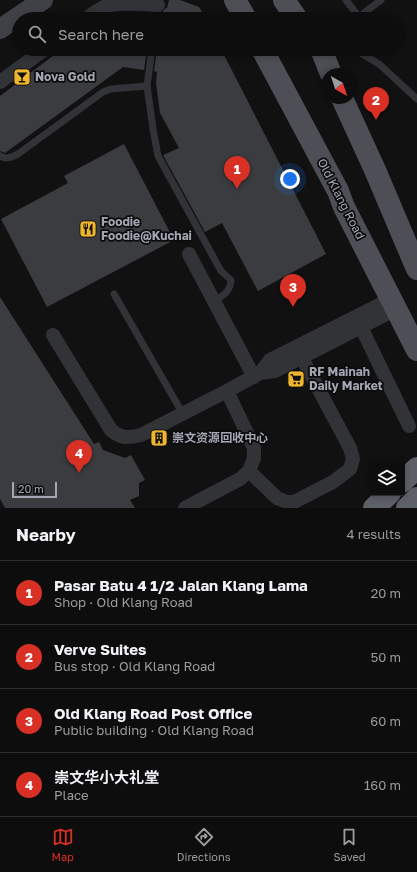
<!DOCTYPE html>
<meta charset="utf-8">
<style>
body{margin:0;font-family:"Golos Text","Noto Sans SC",sans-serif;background:#161617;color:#f1f3f6}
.controls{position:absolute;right:12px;bottom:12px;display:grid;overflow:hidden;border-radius:4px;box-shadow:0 2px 6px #0003}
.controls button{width:36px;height:36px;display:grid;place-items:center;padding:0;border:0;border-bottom:1px solid #2d2d2e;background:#0d0d0e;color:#f1f3f6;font:20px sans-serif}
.compass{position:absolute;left:321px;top:68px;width:36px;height:36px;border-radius:50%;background:#0d0d0e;box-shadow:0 2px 6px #0003;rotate:141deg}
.scale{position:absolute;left:12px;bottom:10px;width:45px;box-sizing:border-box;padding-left:4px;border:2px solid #a2a7b3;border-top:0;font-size:11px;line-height:14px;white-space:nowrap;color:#a2a7b3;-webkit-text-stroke:3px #0c0c0d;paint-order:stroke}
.you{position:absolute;left:290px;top:179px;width:14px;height:14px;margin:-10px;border:3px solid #fff;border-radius:50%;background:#1a73e8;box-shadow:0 0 0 6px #1a73e833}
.badge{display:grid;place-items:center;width:26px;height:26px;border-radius:50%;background:#d93025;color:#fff;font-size:13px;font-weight:700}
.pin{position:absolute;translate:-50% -33px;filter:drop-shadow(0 1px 2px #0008)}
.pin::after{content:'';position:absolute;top:21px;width:14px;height:12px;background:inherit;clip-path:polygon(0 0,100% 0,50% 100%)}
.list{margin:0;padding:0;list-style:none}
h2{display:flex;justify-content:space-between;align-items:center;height:52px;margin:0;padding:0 16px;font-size:17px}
h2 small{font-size:13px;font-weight:400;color:#9a9c9e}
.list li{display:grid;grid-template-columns:26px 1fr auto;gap:12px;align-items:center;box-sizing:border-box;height:64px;padding:0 16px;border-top:1px solid #2d2d2e}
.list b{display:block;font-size:15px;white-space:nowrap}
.list p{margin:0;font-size:13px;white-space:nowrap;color:#9a9c9e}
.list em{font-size:13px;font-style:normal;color:#9a9c9e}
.icon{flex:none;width:22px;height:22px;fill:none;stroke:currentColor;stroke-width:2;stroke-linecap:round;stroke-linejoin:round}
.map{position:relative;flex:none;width:417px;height:508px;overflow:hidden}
.search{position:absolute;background:#0d0d0e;box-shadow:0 2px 6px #0003;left:12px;right:12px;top:12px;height:44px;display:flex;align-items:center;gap:10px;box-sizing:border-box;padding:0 14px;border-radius:22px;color:#9a9c9e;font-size:15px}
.sheet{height:308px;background:#0d0d0e}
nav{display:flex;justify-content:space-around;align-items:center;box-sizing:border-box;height:56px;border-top:1px solid #2d2d2e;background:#0d0d0e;font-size:11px;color:#9a9c9e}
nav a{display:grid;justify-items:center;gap:2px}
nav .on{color:#d93025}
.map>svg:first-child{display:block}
.building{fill:#3b3c3f}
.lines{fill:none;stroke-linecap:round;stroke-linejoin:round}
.lane{stroke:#323337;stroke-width:7}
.street{stroke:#323337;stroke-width:14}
.secondary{stroke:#404147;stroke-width:20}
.primary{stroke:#4e4f56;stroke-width:22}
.highway{stroke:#5e6068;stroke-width:22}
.labels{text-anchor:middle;stroke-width:3.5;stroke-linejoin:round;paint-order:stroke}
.poi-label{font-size:12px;font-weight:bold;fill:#a2a7b3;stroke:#0c0c0d;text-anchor:start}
.street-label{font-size:12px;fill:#a2a7b3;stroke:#0c0c0d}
</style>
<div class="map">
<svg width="417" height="508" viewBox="0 0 417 508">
<rect width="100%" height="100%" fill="#111112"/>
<!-- building -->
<g class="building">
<polygon points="169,0 180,0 199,7 206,19 161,19 162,12 166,8 167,8"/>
<polygon points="129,12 152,13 151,19 100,19 110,14"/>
<polygon points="62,49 147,49 144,70 123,67 5,153 0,151 0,96"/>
<polygon points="157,49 221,49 326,254 258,291 222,223 205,232 163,155 179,148 160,113 156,83 157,72 154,71"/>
<polygon points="124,144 174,240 47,307 1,219 68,183 64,176"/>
<polygon points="0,297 94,444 99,442 103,450 125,458 131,455 145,480 139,483 139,496 130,500 135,508 5,508 0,499"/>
</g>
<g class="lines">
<!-- lane -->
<g class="lane">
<polyline points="346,0 359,17"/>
<polyline points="156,19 158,4"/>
<polyline points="356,19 381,0"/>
<path d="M152,49L147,86L153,129L158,156L221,271L231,280C230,292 224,295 214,301"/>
<polyline points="325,53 339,49 357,51 379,64 417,99"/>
<path d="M0,156C6,160 12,157 18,154L103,92L111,89L147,86"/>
<polyline points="114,294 183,414"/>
</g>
<!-- street -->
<g class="street">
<path d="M86,19C91,15 96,11 102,8C114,1 143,4 158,5"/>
<polyline points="0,82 45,49"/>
<polyline points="189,254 254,377"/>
<polyline points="361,327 409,426"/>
<path d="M53,335L111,430C122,439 127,438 141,435L227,391L260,373L275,371L396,309"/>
<polyline points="260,373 270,360 391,299"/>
<polyline points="249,471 277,498 287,502 294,502 333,482 350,469 353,459 350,448 296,347"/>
<polyline points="185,508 240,479 249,471 254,458 254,448 227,391"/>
</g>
<!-- secondary -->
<polyline class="secondary" points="0,29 43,0"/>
<!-- primary -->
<g class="primary">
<polyline points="235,0 246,19"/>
<polyline points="284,0 297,19"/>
<polyline points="262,49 338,191 344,207 417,350"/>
<polyline points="321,49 331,74"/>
<polyline points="342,98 375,170 417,269"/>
</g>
<!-- highway -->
<g class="highway">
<polyline points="402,482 417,468"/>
<polyline points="374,508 390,493"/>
<polyline points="407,508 417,498"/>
</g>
</g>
<!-- icons -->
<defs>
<g id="bar-square" transform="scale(0.9)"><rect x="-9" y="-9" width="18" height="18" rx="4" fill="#efb52c" stroke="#0c0c0d"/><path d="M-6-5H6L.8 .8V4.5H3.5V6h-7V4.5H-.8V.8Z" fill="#111"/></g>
<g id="restaurant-square" transform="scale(0.9)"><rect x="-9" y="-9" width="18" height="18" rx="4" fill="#efb52c" stroke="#0c0c0d"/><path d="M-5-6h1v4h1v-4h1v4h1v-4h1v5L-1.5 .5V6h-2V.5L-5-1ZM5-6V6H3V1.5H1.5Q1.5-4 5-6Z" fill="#111"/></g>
<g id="supermarket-square" transform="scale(0.9)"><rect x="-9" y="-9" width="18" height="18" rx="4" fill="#efb52c" stroke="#0c0c0d"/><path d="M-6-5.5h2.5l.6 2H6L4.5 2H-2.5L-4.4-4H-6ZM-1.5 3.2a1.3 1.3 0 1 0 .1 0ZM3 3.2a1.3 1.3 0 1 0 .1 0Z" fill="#111"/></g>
<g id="building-square" transform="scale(0.9)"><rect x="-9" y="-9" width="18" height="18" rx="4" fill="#efb52c" stroke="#0c0c0d"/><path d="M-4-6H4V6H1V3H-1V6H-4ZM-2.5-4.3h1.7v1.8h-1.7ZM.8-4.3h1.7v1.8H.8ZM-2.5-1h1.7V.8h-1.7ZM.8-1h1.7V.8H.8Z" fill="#111"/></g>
</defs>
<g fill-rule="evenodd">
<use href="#bar-square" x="22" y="77"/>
<use href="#restaurant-square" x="88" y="229"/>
<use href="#supermarket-square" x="296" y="379"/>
<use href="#building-square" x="159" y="438"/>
</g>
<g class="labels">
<!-- poi labels -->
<g class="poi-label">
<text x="35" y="81">Nova Gold</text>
<text x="101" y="226">Foodie<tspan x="101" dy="14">Foodie@Kuchai</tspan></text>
<text x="309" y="376">RF Mainah<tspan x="309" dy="14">Daily Market</tspan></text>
<text x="172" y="442">崇文资源回收中心</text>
</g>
<!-- street labels -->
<g class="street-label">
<text transform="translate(341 199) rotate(63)" y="4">Old Klang Road</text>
</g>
</g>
</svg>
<div class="controls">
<button><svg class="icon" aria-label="layers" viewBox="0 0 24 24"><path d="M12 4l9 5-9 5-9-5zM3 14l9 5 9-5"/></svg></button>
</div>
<svg class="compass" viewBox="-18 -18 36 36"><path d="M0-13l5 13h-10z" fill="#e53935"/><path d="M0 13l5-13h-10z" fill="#9a9c9e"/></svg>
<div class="scale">20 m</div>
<div class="you"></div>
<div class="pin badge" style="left:237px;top:189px">1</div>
<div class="pin badge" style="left:376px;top:120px">2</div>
<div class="pin badge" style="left:293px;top:307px">3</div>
<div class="pin badge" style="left:79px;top:473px">4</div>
<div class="search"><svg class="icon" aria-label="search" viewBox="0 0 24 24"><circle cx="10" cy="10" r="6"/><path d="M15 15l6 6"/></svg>Search here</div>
</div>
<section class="sheet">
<h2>Nearby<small>4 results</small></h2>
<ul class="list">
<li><span class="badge">1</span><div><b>Pasar Batu 4 1/2 Jalan Klang Lama</b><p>Shop · Old Klang Road</p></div><em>20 m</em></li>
<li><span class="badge">2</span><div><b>Verve Suites</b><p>Bus stop · Old Klang Road</p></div><em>50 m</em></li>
<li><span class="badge">3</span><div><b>Old Klang Road Post Office</b><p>Public building · Old Klang Road</p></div><em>60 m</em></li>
<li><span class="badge">4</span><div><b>崇文华小大礼堂</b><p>Place</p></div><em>160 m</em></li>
</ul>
</section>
<nav>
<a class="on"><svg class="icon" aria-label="map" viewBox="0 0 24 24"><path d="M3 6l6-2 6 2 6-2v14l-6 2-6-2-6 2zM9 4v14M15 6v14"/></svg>Map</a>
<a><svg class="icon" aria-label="directions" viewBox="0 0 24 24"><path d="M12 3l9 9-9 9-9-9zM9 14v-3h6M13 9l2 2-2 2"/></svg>Directions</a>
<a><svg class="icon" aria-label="saved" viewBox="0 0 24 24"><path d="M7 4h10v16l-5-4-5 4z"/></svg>Saved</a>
</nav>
